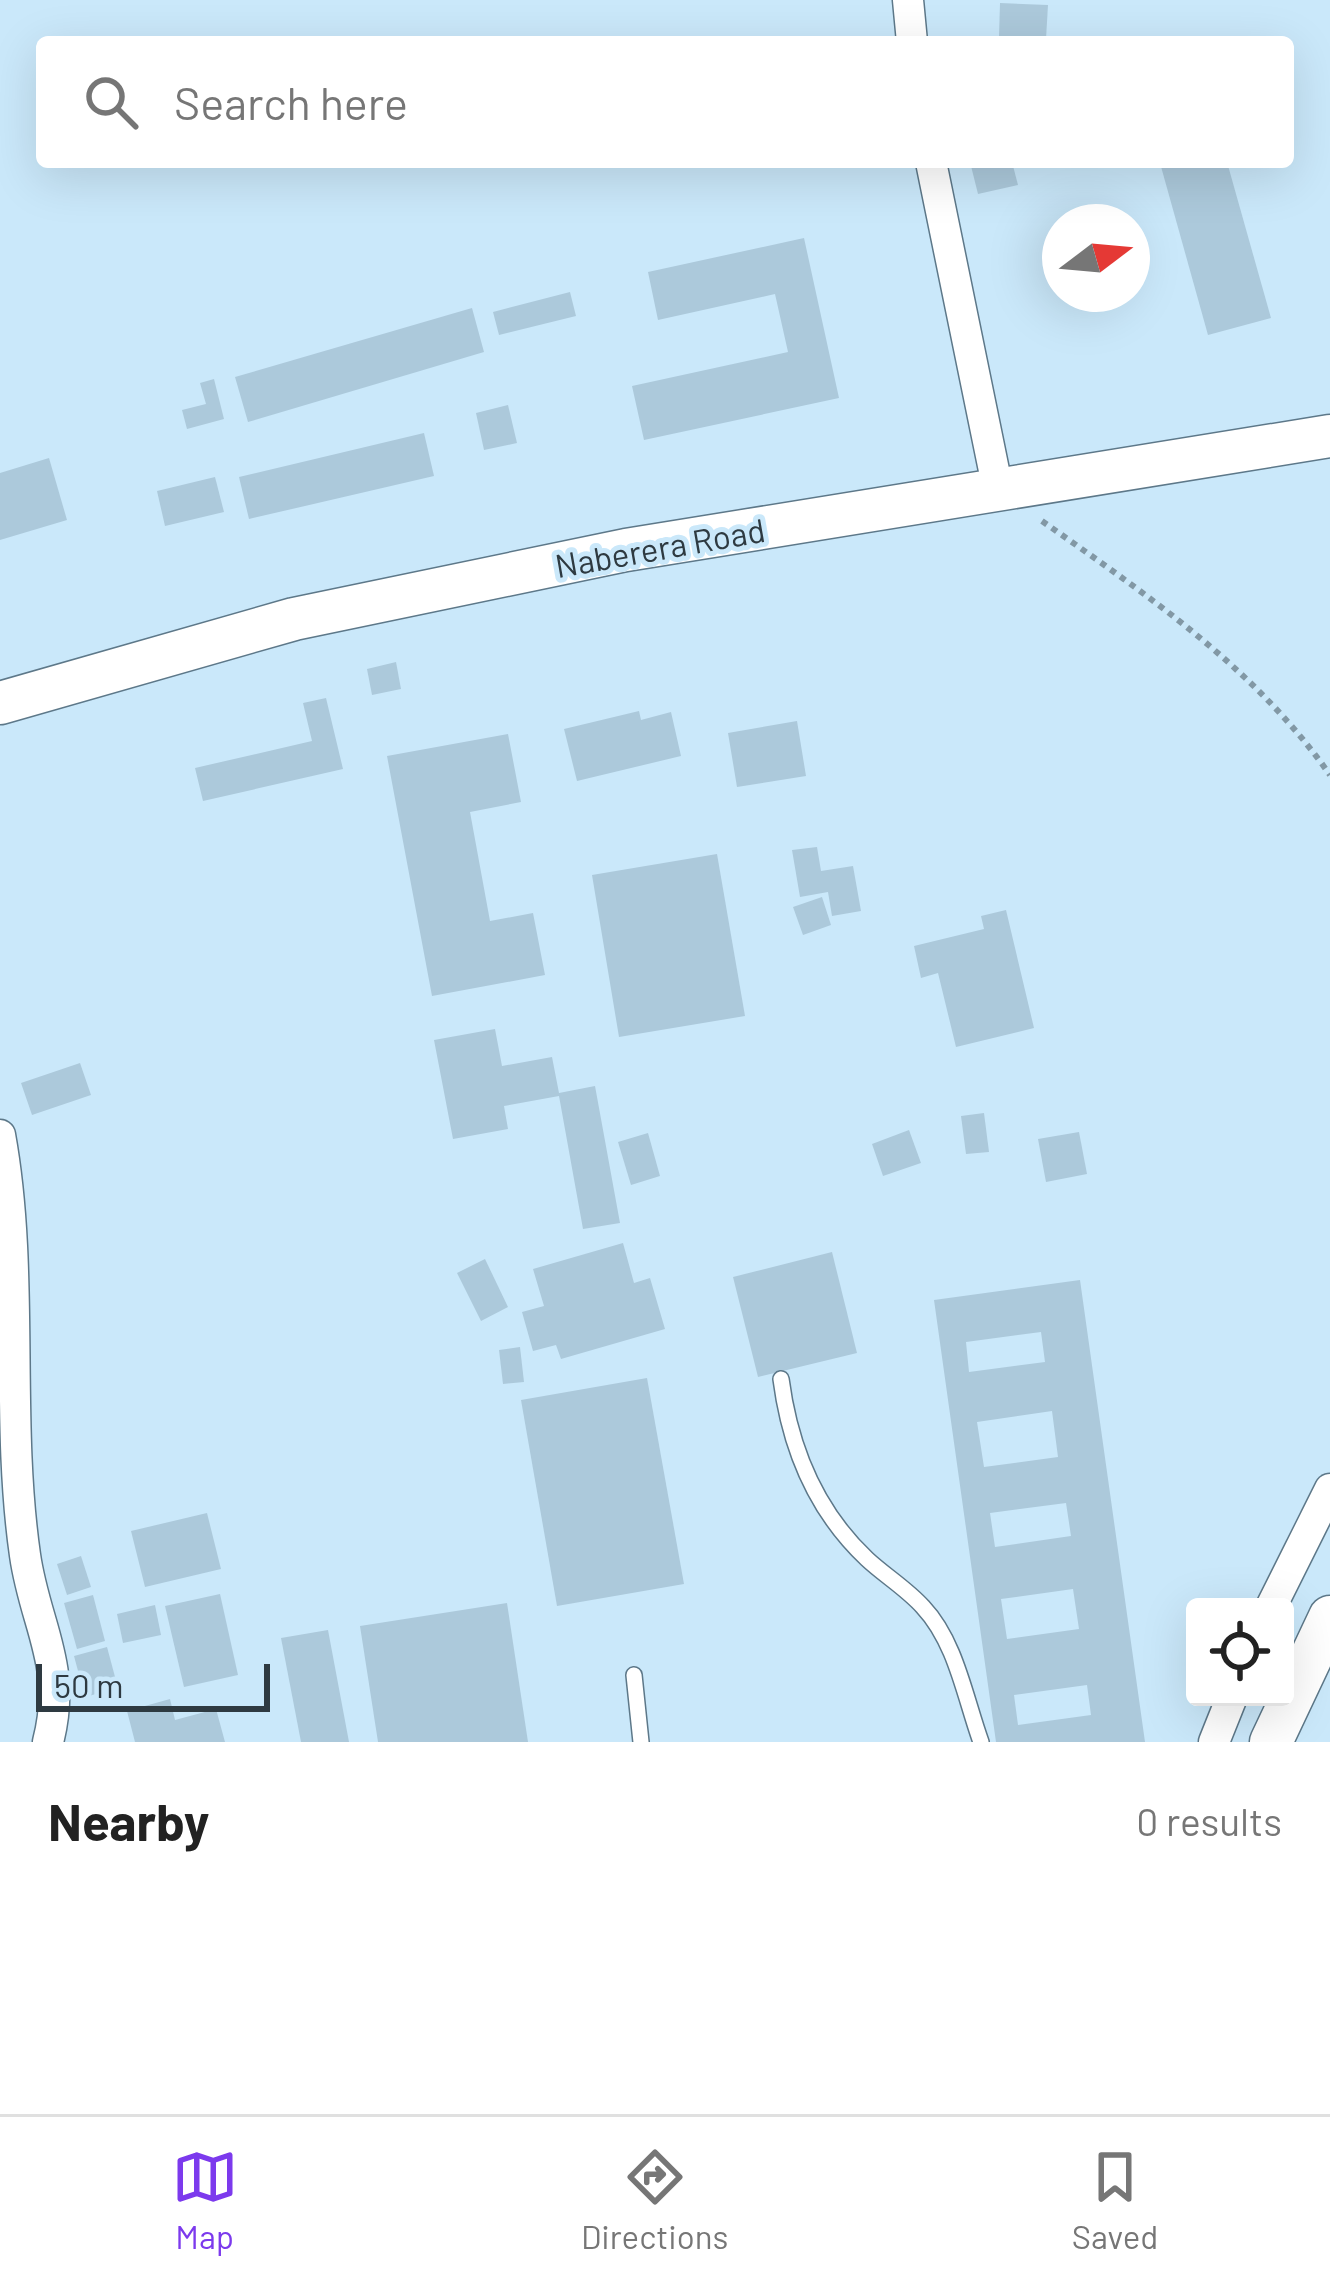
<!DOCTYPE html>
<style>
body{margin:0;font-family:Barlow,sans-serif;background:#f2f2f2;color:#222}
.controls{position:absolute;right:36px;bottom:36px;display:grid;overflow:hidden;border-radius:12px;box-shadow:0 12px 48px #0002}
.controls button{width:108px;height:108px;display:grid;place-items:center;padding:0;border:0;border-bottom:3px solid #e0e0e0;background:#fff;color:#222;font:60px sans-serif}
.compass{position:absolute;left:1042px;top:204px;width:108px;height:108px;border-radius:50%;background:#fff;box-shadow:0 12px 48px #0002;rotate:74deg}
.scale{position:absolute;left:36px;bottom:30px;width:234px;box-sizing:border-box;padding-left:12px;border:6px solid #2e3a41;border-top:0;font-size:33px;line-height:42px;white-space:nowrap;color:#2e3a41;-webkit-text-stroke:9px #cae8fa;paint-order:stroke}
.list{margin:0;padding:0;list-style:none}
h2{display:flex;justify-content:space-between;align-items:center;height:156px;margin:0;padding:0 48px;font-size:51px}
h2 small{font-size:39px;font-weight:400;color:#767676}
.icon{flex:none;width:66px;height:66px;fill:none;stroke:currentColor;stroke-width:2;stroke-linecap:round;stroke-linejoin:round}
.map{position:relative;flex:none;width:1330px;height:1742px;overflow:hidden}
.search{position:absolute;background:#fff;box-shadow:0 12px 48px #0002;left:36px;right:36px;top:36px;height:132px;display:flex;align-items:center;gap:30px;box-sizing:border-box;padding:0 42px;border-radius:12px;color:#767676;font-size:45px}
.sheet{height:372px;background:#fff}
nav{display:flex;justify-content:space-around;align-items:center;box-sizing:border-box;height:168px;border-top:3px solid #e0e0e0;background:#fff;font-size:33px;color:#767676}
nav a{display:grid;justify-items:center;gap:6px}
nav .on{color:#7c3aed}
.map>svg:first-child{display:block}
.building{fill:#acc9db;fill-rule:evenodd}
.lines{fill:none;stroke-linecap:round;stroke-linejoin:round}
.lane-casing{stroke:#5d7889;stroke-width:18}
.street-casing{stroke:#5d7889;stroke-width:33}
.secondary-casing{stroke:#5d7889;stroke-width:45}
.path{stroke:#8298a5;stroke-width:6;stroke-dasharray:6 6;stroke-linecap:butt}
.lane{stroke:#fff;stroke-width:15}
.street{stroke:#fff;stroke-width:30}
.secondary{stroke:#fff;stroke-width:42}
.labels{text-anchor:middle;stroke-width:10;stroke-linejoin:round;paint-order:stroke}
.street-label{font-size:33px;fill:#2e3a41;stroke:#cae8fa}
</style>
<div class="map">
<svg width="1330" height="1742" viewBox="0 0 1330 1742">
<rect width="100%" height="100%" fill="#cae8fa"/>
<!-- building -->
<g class="building">
<polygon points="1000,3 1048,5 1046,39 999,37"/>
<polygon points="970,162 1012,162 1018,185 978,194"/>
<polygon points="1163,162 1227,162 1271,318 1208,335 1160,163"/>
<polygon points="804,238 839,398 644,440 632,386 788,352 775,294 658,320 648,272"/>
<polygon points="570,292 576,316 499,335 493,312"/>
<polygon points="472,308 484,352 248,422 235,377"/>
<polygon points="214,379 224,419 187,429 182,410 206,404 200,383"/>
<polygon points="508,405 517,443 484,450 476,413"/>
<polygon points="424,433 434,476 249,519 239,477"/>
<polygon points="49,458 67,520 0,540 0,473"/>
<polygon points="215,477 224,512 165,526 157,491"/>
<polygon points="396,662 401,689 372,695 367,669"/>
<polygon points="326,698 343,769 203,801 195,768 312,741 303,703"/>
<polygon points="639,711 641,720 671,712 681,756 577,781 564,729"/>
<polygon points="797,721 806,776 737,787 728,733"/>
<polygon points="508,734 521,802 470,812 490,921 533,913 545,975 432,996 387,756"/>
<polygon points="817,847 821,871 853,866 861,911 832,916 828,892 800,897 792,850"/>
<polygon points="717,854 745,1016 619,1037 592,875"/>
<polygon points="822,897 831,925 803,935 793,907"/>
<polygon points="1006,910 1034,1028 956,1047 938,973 921,978 914,946 984,929 981,916"/>
<polygon points="495,1029 502,1066 552,1057 559,1093 595,1086 620,1223 583,1229 559,1096 504,1106 508,1129 453,1139 434,1040"/>
<polygon points="80,1063 91,1095 32,1115 21,1083"/>
<polygon points="984,1113 989,1152 966,1154 961,1116"/>
<polygon points="909,1130 921,1163 883,1176 872,1144"/>
<polygon points="1079,1132 1087,1174 1046,1182 1038,1139"/>
<polygon points="648,1133 660,1176 631,1185 618,1142"/>
<polygon points="623,1243 634,1283 650,1278 665,1329 561,1359 556,1345 533,1351 522,1312 544,1306 533,1269"/>
<polygon points="832,1252 857,1353 758,1377 733,1277"/>
<polygon points="485,1259 508,1307 481,1321 457,1273"/>
<path d="M1080,1280L1145,1742H996L934,1300ZM1041,1332L1045,1362L969,1372L966,1342ZM1052,1411L1058,1457L984,1467L977,1422ZM1066,1503L1071,1536L995,1547L990,1513ZM1073,1589L1079,1629L1007,1639L1001,1599ZM1087,1685L1091,1715L1018,1725L1014,1695Z"/>
<polygon points="520,1347 524,1382 503,1384 499,1350"/>
<polygon points="647,1378 684,1584 557,1606 521,1400"/>
<polygon points="207,1513 221,1569 145,1587 131,1531"/>
<polygon points="81,1556 91,1587 67,1595 57,1564"/>
<polygon points="220,1594 238,1675 184,1687 165,1606"/>
<polygon points="93,1595 105,1641 77,1649 64,1603"/>
<polygon points="507,1603 528,1742 378,1742 360,1626"/>
<polygon points="155,1605 161,1635 123,1643 117,1614"/>
<polygon points="328,1630 349,1742 301,1742 281,1638"/>
<polygon points="107,1647 118,1688 85,1697 74,1656"/>
<polygon points="170,1699 175,1720 216,1709 225,1742 135,1742 127,1711"/>
</g>
<g class="lines">
<!-- lane casing -->
<g class="lane-casing">
<g id="lane">
<path d="M781,1379C790,1448 815,1510 867,1559C884,1575 907,1589 923,1607C956,1642 965,1698 981,1742"/>
<polyline points="634,1675 641,1742"/>
</g>
</g>
<!-- street casing -->
<g class="street-casing">
<g id="street">
<polyline points="908,0 912,42"/>
<polyline points="931,162 998,490"/>
<path d="M0,1135C25,1273 5,1416 25,1555C35,1626 68,1665 48,1742"/>
<polyline points="1271,1607 1330,1489"/>
<polyline points="1214,1742 1232,1697"/>
</g>
</g>
<!-- secondary casing -->
<g class="secondary-casing">
<g id="secondary">
<polyline points="0,703 294,619 626,550 1330,436"/>
<polyline points="1271,1742 1330,1617"/>
</g>
</g>
<!-- path -->
<path class="path" d="M1042,521C1147,595 1255,668 1330,775"/>
<!-- lane -->
<use href="#lane" class="lane"/>
<!-- street -->
<use href="#street" class="street"/>
<!-- secondary -->
<use href="#secondary" class="secondary"/>
</g>
<g class="labels">
<!-- street labels -->
<g class="street-label">
<text transform="translate(660 548) rotate(-10)" y="12">Naberera Road</text>
</g>
</g>
</svg>
<div class="controls">
<button><svg class="icon" aria-label="locate" viewBox="0 0 24 24"><circle cx="12" cy="12" r="6"/><path d="M12 2v4M12 18v4M2 12h4M18 12h4"/></svg></button>
</div>
<svg class="compass" viewBox="-18 -18 36 36"><path d="M0-13l5 13h-10z" fill="#e53935"/><path d="M0 13l5-13h-10z" fill="#767676"/></svg>
<div class="scale">50 m</div>
<div class="search"><svg class="icon" aria-label="search" viewBox="0 0 24 24"><circle cx="10" cy="10" r="6"/><path d="M15 15l6 6"/></svg>Search here</div>
</div>
<section class="sheet">
<h2>Nearby<small>0 results</small></h2>
<ul class="list">
</ul>
</section>
<nav>
<a class="on"><svg class="icon" aria-label="map" viewBox="0 0 24 24"><path d="M3 6l6-2 6 2 6-2v14l-6 2-6-2-6 2zM9 4v14M15 6v14"/></svg>Map</a>
<a><svg class="icon" aria-label="directions" viewBox="0 0 24 24"><path d="M12 3l9 9-9 9-9-9zM9 14v-3h6M13 9l2 2-2 2"/></svg>Directions</a>
<a><svg class="icon" aria-label="saved" viewBox="0 0 24 24"><path d="M7 4h10v16l-5-4-5 4z"/></svg>Saved</a>
</nav>
